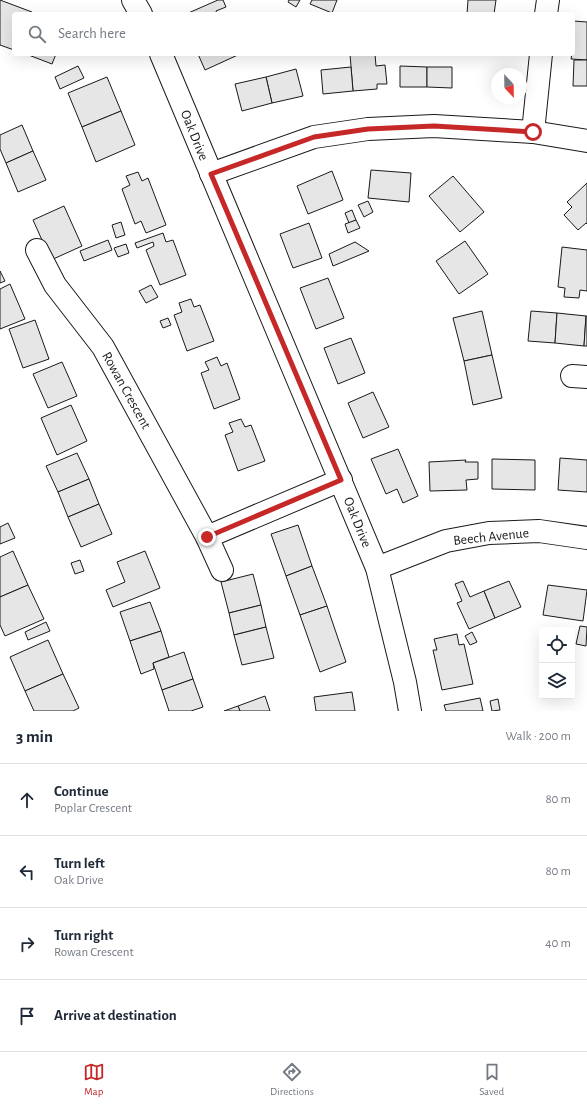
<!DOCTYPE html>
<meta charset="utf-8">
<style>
body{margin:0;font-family:"Alegreya Sans",sans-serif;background:#f2f2f3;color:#1f2937}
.controls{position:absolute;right:12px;bottom:12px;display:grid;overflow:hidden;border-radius:4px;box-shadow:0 4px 16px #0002}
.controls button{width:36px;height:36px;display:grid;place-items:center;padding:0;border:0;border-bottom:1px solid #e0e1e3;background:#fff;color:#1f2937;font:20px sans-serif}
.compass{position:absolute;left:491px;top:68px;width:36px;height:36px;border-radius:50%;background:#fff;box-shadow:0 4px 16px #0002;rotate:158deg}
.stop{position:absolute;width:12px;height:12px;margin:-9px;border:3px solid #c62828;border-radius:50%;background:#fff}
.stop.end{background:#c62828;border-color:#fff;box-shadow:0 1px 4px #0008}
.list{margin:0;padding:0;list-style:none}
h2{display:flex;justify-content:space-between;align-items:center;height:52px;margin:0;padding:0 16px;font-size:17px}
h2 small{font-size:13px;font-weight:400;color:#747a83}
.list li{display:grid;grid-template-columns:26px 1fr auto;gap:12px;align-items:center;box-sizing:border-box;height:72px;padding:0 16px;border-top:1px solid #e0e1e3}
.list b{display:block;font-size:15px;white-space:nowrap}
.list p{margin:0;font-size:13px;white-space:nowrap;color:#747a83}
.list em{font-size:13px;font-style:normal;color:#747a83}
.icon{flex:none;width:22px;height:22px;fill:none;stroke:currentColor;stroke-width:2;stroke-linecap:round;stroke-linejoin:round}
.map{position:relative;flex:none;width:587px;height:711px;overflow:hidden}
.search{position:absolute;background:#fff;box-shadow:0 4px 16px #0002;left:12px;right:12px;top:12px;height:44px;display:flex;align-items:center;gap:10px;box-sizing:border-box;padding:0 14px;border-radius:4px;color:#747a83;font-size:15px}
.sheet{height:340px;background:#fff}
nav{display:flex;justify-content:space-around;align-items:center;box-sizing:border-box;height:56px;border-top:1px solid #e0e1e3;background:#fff;font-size:11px;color:#747a83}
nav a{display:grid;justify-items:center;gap:2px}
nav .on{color:#c62828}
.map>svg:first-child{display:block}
.building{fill:#e6e6e6;stroke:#1a1a1a}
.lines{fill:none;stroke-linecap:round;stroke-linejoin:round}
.street-casing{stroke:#1a1a1a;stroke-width:24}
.street{stroke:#fff;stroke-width:22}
.route{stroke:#c62828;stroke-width:5}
.labels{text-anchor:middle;stroke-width:3;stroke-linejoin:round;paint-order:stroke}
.street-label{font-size:14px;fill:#1a1a1a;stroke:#fff}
</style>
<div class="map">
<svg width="587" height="711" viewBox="0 0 587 711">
<rect width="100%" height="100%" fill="#fff"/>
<!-- building -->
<g class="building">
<polygon points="0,0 32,12 31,14 14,14 14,50 0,45"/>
<polygon points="218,0 223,0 226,7 216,11 217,14 186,14"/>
<polygon points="289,0 300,0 296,7 288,2"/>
<polygon points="312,0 337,0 332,13 310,4"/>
<polygon points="468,0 496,0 494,14 467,14"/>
<polygon points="573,21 587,22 587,60 571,59 572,54 573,54"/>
<polygon points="26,54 56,54 52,64"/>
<polygon points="198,54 240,54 205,70"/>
<polygon points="350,54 375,54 376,66 385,65 387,84 377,84 377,89 353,91"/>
<polygon points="574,60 587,60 587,86 573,86"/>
<polygon points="78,66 84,78 60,89 55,77"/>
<polygon points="400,66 427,67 427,87 400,87"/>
<polygon points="351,67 353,91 323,94 321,70"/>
<polygon points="427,67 452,67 452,88 427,87"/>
<polygon points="296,69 303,96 272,103 266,77"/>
<polygon points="107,77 121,111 82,127 68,93"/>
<polygon points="266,77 272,103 242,111 235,84"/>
<polygon points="121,111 135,145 96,162 82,127"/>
<polygon points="22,125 33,151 6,163 0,149 0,135"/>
<polygon points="33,151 46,180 18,192 6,163"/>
<polygon points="371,170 411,173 409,202 368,198"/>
<polygon points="332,171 343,200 308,214 297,186"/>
<polygon points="138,172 142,181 148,178 166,225 146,233 141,221 135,224 122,189 130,185 126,176"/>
<polygon points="453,176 484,212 460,232 429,196"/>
<polygon points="587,183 587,224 586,223 578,230 564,215 572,207 567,202"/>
<polygon points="368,201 373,212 364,217 358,205"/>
<polygon points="64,206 82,246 51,260 33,220"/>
<polygon points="352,210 356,220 349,223 345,213"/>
<polygon points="356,220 360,228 348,233 345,224"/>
<polygon points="121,222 125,235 116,238 112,225"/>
<polygon points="309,223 322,258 293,268 280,234"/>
<polygon points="163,233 166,242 173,240 186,275 160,285 146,250 154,246 153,242 137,248 135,243"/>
<polygon points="108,240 112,250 84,261 80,251"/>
<polygon points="465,241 488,274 459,294 436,261"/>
<polygon points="355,242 369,251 333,266 329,254"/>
<polygon points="126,244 129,253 118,257 114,248"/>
<polygon points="562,247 587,250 587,291 580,290 579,298 564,297 565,288 558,287"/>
<polygon points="0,271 5,281 0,283"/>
<polygon points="328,278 344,318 316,329 300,288"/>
<polygon points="10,284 25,319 0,329 0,289"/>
<polygon points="151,285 158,297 146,303 139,291"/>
<polygon points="191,299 194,307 200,305 214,341 187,351 174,315 182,312 179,303"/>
<polygon points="482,311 492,355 464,361 453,318"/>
<polygon points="531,311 557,313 555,343 528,341"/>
<polygon points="557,313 586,316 584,346 555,343"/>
<polygon points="586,316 587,316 587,346 584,346"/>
<polygon points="168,318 171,325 163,328 160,321"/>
<polygon points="35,320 49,359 23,368 9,329"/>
<polygon points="351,338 365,373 338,384 324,348"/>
<polygon points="492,355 502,398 473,405 464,361"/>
<polygon points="217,357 221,366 227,363 240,399 214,409 201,373 209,370 205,362"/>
<polygon points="62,362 77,396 48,408 33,374"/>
<polygon points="373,392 389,427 363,438 348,403"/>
<polygon points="71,405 87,441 57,455 41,418"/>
<polygon points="241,419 245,427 251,425 265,461 238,471 225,435 233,432 229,423"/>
<polygon points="398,449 418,496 403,503 397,489 386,494 371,459"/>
<polygon points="77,453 89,479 58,492 46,466"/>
<polygon points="560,458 587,460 587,492 558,490"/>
<polygon points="492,459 535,460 535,490 492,489"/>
<polygon points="466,460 465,462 478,462 478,479 466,480 467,490 430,491 429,462"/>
<polygon points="89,479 99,504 68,517 58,492"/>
<polygon points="99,504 112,534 81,547 68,517"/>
<polygon points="8,523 15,538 0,544 0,527"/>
<polygon points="298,525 312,566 286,576 271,534"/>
<polygon points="13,551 28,585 0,597 0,557"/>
<polygon points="145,551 160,588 113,607 106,590 125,582 117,562"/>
<polygon points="80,560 84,571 75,574 71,563"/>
<polygon points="312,566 327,606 300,615 286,576"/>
<polygon points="253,574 261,605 229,613 221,582"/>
<polygon points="463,581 470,597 484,591 495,618 469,629 457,603 462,601 455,584"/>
<polygon points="509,581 521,607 495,618 484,591"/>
<polygon points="28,585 44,619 5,636 0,625 0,597"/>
<polygon points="548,585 587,590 583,621 543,615"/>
<polygon points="150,602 161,631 130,641 120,612"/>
<polygon points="261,605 266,627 234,635 229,613"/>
<polygon points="327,606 346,662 320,672 300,615"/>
<polygon points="46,622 50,631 28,640 25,632"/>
<polygon points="580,626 587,627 586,646 576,644"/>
<polygon points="266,627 274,658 242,665 234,635"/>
<polygon points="161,631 169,657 153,663 154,669 141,674 130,641"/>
<polygon points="472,632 477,642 470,645 465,636"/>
<polygon points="457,634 459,645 464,644 473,684 442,690 433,650 437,650 434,639"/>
<polygon points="48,640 63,674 25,691 10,657"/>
<polygon points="184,652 193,679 162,690 153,663"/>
<polygon points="63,674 79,708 73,711 34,711 25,691"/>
<polygon points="193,679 203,707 191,711 169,711 162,690"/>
<polygon points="352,692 355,711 316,711 314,697"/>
<polygon points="265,696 270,711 240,711 238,706"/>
<polygon points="480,698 483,711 446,711 444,705"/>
<polygon points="498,699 500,710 492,711 490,701"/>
<polygon points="238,706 240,711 224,711"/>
</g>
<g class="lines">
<!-- street casing -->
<g class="street-casing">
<g id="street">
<polyline points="133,0 141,14"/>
<polyline points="546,14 548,0"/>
<polyline points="161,54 377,568 405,682 410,711"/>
<polyline points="533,132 541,54"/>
<polyline points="211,174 314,137 368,129 434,126 533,132 587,141"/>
<polyline points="37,250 55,285 103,347 207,537 222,570"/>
<polyline points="572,376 587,377"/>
<polyline points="207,537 341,480"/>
<polyline points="377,568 446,541 489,533 539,531 587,538"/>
</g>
</g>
<!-- street -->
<use href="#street" class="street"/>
</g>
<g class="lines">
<!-- route -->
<polyline class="route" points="207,537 341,480 211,174 314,137 368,129 434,126 533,132"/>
</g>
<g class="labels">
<!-- street labels -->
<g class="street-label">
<text transform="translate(195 135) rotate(68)" y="5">Oak Drive</text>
<text transform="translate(127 390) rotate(61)" y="5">Rowan Crescent</text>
<text transform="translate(358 522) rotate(68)" y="5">Oak Drive</text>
<text transform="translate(491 536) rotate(-6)" y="5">Beech Avenue</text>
</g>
</g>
</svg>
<div class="controls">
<button><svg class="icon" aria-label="locate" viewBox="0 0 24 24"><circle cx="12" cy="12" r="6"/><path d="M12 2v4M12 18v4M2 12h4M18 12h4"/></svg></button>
<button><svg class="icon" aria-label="layers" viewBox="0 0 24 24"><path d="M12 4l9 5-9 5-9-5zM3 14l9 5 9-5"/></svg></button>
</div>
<svg class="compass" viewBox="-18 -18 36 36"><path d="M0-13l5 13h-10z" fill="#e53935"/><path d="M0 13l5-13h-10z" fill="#747a83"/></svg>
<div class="stop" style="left:533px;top:132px"></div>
<div class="stop end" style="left:207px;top:537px"></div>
<div class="search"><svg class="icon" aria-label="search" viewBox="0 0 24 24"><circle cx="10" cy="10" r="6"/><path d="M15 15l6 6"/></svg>Search here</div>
</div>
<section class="sheet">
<h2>3 min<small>Walk · 200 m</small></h2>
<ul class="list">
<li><svg class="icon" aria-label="ahead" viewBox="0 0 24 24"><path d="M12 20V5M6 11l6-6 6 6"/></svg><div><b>Continue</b><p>Poplar Crescent</p></div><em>80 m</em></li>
<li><svg class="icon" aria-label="left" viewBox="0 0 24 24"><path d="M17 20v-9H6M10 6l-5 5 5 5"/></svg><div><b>Turn left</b><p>Oak Drive</p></div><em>80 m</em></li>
<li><svg class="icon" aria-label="right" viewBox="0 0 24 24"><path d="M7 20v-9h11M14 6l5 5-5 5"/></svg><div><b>Turn right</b><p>Rowan Crescent</p></div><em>40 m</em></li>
<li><svg class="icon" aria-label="arrive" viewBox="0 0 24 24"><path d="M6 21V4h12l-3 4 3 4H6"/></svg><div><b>Arrive at destination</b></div></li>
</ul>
</section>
<nav>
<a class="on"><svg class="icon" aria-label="map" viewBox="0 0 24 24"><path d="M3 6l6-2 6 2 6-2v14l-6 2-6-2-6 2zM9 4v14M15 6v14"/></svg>Map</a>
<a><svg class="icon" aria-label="directions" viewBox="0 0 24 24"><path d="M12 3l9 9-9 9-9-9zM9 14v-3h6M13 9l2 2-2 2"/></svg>Directions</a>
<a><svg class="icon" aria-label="saved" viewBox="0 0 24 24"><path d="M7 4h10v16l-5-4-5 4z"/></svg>Saved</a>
</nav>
